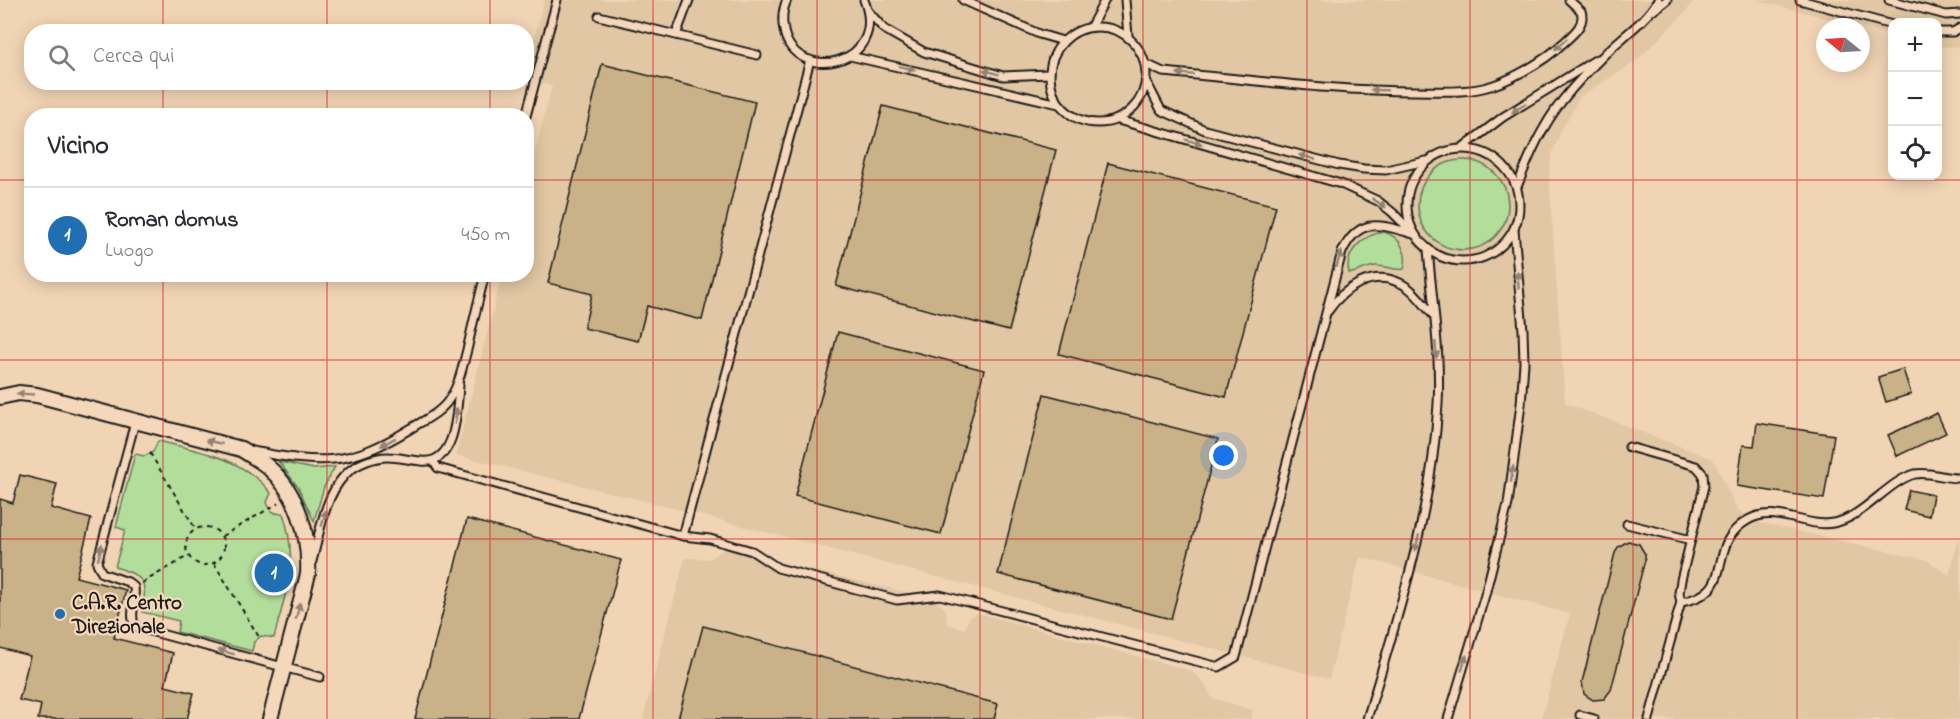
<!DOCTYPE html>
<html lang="it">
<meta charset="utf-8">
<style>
body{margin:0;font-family:"Indie Flower",sans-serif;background:#f7f7f7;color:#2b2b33}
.controls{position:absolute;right:18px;top:18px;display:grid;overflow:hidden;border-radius:12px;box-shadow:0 3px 15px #0003}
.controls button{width:54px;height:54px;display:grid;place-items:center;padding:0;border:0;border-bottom:2px solid #e1e1e2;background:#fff;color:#2b2b33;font:30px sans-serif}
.compass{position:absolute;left:1816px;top:18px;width:54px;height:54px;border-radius:50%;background:#fff;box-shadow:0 3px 15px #0003;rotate:288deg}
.you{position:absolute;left:1224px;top:456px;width:21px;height:21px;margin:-15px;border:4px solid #fff;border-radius:50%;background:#1a73e8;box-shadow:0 0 0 9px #1a73e833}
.badge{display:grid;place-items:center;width:39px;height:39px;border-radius:50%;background:#1f6fb2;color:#fff;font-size:20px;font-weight:700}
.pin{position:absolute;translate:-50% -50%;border:3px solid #fff;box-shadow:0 2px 6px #0006}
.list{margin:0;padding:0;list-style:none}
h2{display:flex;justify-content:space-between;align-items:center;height:78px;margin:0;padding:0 24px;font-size:26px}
h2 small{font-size:20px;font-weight:400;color:#7c7c81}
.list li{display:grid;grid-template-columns:39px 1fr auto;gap:18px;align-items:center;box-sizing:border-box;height:96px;padding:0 24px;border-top:2px solid #e1e1e2}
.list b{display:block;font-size:22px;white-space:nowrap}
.list p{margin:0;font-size:20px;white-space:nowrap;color:#7c7c81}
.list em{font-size:20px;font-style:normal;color:#7c7c81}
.icon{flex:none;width:33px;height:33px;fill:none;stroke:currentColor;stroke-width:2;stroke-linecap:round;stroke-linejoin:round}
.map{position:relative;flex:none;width:1960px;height:719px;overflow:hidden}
.search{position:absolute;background:#fff;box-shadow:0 3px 15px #0003;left:24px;top:24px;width:510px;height:66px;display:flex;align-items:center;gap:15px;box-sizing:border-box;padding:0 21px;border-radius:24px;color:#7c7c81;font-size:22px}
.panel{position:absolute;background:#fff;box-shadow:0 3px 15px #0003;left:24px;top:108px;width:510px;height:174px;border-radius:24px}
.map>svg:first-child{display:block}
.built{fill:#e1c7a3}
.green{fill:#b3dd9a;stroke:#687c5b;stroke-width:1.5}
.building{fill:#c9b287;stroke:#1c1c1c;stroke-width:1.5}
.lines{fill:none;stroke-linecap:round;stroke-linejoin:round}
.lane-casing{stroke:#1c1c1c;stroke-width:11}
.street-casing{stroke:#1c1c1c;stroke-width:18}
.path{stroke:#1c1c1c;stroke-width:2;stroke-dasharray:4.5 4.5;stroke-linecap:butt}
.lane{stroke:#f5d8bb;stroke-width:7}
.street{stroke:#f5d8bb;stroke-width:14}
.oneway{fill:#938373}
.grid{fill:none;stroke:#d62828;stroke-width:1.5;stroke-opacity:0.55}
.poi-dot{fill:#1f6fb2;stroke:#f5d8bb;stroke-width:2}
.labels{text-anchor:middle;stroke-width:4.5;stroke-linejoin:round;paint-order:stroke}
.poi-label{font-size:21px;font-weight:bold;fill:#1c1c1c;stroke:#f5d8bb;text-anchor:start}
</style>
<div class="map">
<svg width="1960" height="719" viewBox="0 0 1960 719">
<rect width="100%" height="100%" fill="#f1d4b4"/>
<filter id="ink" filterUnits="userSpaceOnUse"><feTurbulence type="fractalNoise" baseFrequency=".0167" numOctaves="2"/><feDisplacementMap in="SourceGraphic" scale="12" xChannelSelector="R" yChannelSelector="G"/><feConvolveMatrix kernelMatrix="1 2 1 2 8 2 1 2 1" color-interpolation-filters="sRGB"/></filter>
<g filter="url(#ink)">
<!-- built -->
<g class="built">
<polygon points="544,0 1693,0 1688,10 1635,62 1580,97 1562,129 1552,153 1549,178 1565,403 1713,459 1737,509 1752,521 1927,560 1949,575 1960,536 1960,719 1541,719 1570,614 1360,557 1329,679 662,505 456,455 502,275 526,274 527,182 552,86 527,79 527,66"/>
<polygon points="1756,0 1960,0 1960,47 1938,46 1938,22 1892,22 1892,35"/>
<polygon points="724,549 934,599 946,610 947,624 965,629 969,617 977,613 1192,671 1205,685 1212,698 1253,710 1251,719 643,719 685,558 709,559"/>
</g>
<!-- green -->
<g class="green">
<circle cx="1463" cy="205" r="45"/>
<path d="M1384,232C1400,236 1409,254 1404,269C1395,271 1387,266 1378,266C1367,265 1358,274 1349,273C1344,252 1364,234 1384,232Z"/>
<path d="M158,441C200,451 242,457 271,493L267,502C269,510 274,515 283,513C299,561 286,591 274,638L261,636L254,642L252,651L177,632L179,621L142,612C148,581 144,576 115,567L125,530L116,527L135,454L144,456L153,452Z"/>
<polygon points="279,462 314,469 335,467 324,487 314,521 298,487"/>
</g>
<!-- building -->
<g class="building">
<polygon points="602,64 755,102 702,320 647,306 638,341 584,328 592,294 548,283"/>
<polygon points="883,106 1056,150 1009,331 836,286"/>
<polygon points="1108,163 1276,206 1226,397 1059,354"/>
<polygon points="838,332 984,370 941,534 795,496"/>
<polygon points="1903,369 1911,394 1886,402 1878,377"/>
<polygon points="1044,394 1218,439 1171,619 998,574"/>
<polygon points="1937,413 1946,433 1897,456 1888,435"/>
<polygon points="1757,423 1834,435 1824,499 1737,486 1743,445 1754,446"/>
<polygon points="20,475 57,484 51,508 91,519 76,577 126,590 114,638 173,653 165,686 194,693 187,719 38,719 41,705 19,700 30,656 0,648 0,499 13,503"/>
<polygon points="1909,490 1933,495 1929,516 1904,510"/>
<polygon points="467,519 621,560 579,719 415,719"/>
<polygon points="1628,541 1639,544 1645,554 1645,560 1611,690 1604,699 1593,700 1584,694 1582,682 1615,553 1618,547"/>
<polygon points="267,556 286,559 281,589 262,586"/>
<polygon points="703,626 998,704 994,719 678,719"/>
</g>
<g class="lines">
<!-- lane casing -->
<g class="lane-casing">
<g id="lane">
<path d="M787,0C782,10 782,21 784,31C795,85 890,66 864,0"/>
<polyline points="963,0 1039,34 1063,41"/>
<polyline points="1125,0 1128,36"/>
<polyline points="1800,0 1892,25"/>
<polyline points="1889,0 1946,15 1960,14"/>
<polyline points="1654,10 1667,0"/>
<polyline points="868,11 884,29 924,52 1003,76 1049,74"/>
<polyline points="599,16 757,55"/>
<polyline points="1091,26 1105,0"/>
<circle cx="1098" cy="75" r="48"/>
<polyline points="1938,32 1953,32 1960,28"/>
<polyline points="676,35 689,0"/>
<polyline points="850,56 1059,104"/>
<path d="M810,60L683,536L710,539L752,551L778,568L897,600L940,595L1219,667L1236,657L1342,252C1360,215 1381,225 1414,234"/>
<path d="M1146,64L1163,72C1247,79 1331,91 1415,91C1437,91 1461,93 1483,88C1507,83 1545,61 1562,44C1572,35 1586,25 1581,11L1569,0"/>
<polyline points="1146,81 1161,110 1205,130 1339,165 1364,169 1386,170 1426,161"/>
<polyline points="526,116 557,0"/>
<polyline points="1118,120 1341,184 1378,201 1392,212 1411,231"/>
<polyline points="1462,148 1503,117 1597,59"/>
<circle cx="1463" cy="205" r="56"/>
<path d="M1517,187C1525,167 1533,146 1544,128C1559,101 1581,78 1603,56C1621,37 1645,23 1658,0"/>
<path d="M1328,311C1344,288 1372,269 1400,283C1414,289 1424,305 1434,316"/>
<path d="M135,422L97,563L102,573L128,582L134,587C136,601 129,616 135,627L320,677"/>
<polyline points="1629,447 1696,466 1703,474 1704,486 1681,580 1679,593 1681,602"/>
<path d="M252,451C321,464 348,467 410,429C424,420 441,413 450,398C460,383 463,364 468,346C473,322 479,298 485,274"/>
<polyline points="433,461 438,468 683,536"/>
<polyline points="1627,524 1691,540"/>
<path d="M312,561C320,533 324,498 344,476C350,469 359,464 367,461C389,453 399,459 421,461C457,466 457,409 459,385"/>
<polyline points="1580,715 1594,719"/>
<path d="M1367,719C1398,615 1432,513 1438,404C1441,353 1432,300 1428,249"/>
<polyline points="1448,719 1485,595 1508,504 1521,404 1524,363 1523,330 1514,230"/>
<path d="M1649,719L1681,602C1740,592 1703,546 1748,520C1775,504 1804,528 1833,523C1862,519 1889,480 1915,474C1930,471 1945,479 1960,478"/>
</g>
</g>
<!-- street casing -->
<g class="street-casing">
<path id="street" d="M0,397L19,393L37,395L241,449C250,455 260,460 268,467C298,493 310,536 308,574L270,719"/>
</g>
<!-- path -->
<g class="path">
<polyline points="150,453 195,528"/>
<circle cx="205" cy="546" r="19"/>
<polyline points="222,536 279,503"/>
<polyline points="214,563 259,637"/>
<polyline points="142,583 188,556"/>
</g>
<!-- lane -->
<use href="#lane" class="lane"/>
<!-- street -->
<use href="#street" class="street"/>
</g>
<!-- one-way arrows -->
<defs><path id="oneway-solid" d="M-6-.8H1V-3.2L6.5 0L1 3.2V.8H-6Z" transform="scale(1.5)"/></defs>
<g class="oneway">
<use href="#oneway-solid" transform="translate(1561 44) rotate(138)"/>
<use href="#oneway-solid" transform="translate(907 68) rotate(13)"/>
<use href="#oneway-solid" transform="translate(991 72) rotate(-163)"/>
<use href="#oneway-solid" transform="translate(1185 74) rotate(-175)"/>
<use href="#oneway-solid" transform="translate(1379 90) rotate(-178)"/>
<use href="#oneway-solid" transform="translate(1519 108) rotate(148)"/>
<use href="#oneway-solid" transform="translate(1194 142) rotate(16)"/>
<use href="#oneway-solid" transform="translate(1307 157) rotate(-165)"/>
<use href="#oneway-solid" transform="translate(1379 203) rotate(33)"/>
<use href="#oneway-solid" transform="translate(1339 259) rotate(-71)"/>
<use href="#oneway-solid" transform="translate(1518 280) rotate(-95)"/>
<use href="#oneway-solid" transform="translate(1436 350) rotate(86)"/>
<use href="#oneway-solid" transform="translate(25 394) rotate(-177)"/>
<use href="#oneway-solid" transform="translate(456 416) rotate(-82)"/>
<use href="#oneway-solid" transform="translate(214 442) rotate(-166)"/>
<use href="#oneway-solid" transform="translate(388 442) rotate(151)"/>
<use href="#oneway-solid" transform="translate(1512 474) rotate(-83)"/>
<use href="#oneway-solid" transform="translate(324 518) rotate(-74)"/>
<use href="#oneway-solid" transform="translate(1417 543) rotate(103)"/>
<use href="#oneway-solid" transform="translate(100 552) rotate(-76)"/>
<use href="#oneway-solid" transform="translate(298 611) rotate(-75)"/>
<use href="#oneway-solid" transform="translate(226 652) rotate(-165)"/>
<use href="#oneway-solid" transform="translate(1464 663) rotate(-73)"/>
</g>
</g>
<!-- grid -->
<path class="grid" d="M163,0V32M327,0V32M490,0V32M653,0V719M817,0V719M980,0V719M1143,0V719M1307,0V719M1470,0V719M1633,0V719M1797,0V719M163,82V116M327,82V116M490,82V116M0,180H32M526,180H1960M163,274V719M327,274V719M490,274V719M0,360H1960M0,539H1960"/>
<!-- markers -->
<circle class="poi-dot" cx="60" cy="614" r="6"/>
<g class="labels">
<!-- poi labels -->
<g class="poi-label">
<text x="72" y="609">C.A.R. Centro<tspan x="72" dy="24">Direzionale</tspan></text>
</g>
</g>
</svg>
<div class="controls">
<button>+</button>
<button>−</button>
<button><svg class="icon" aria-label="locate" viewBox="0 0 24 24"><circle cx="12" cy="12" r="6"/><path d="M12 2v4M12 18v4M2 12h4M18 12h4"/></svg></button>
</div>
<svg class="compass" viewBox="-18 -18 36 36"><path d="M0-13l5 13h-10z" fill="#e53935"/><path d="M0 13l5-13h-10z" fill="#7c7c81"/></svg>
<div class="you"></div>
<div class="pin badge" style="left:274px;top:573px">1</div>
<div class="search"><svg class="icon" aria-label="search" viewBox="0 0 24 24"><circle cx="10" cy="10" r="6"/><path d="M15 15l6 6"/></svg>Cerca qui</div>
<section class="panel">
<h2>Vicino<small></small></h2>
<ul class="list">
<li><span class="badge">1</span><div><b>Roman domus</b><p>Luogo</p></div><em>450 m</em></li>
</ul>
</section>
</div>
